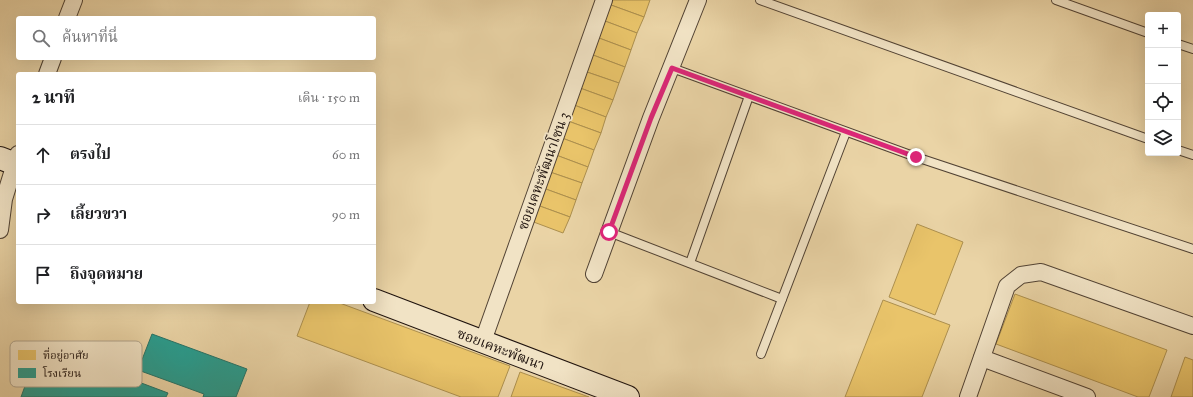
<!DOCTYPE html>
<html lang="th">
<meta charset="utf-8">
<style>
body{margin:0;font-family:"IM FELL Great Primer","Noto Serif Thai",serif;background:#f2f2f2;color:#202124}
.controls{position:absolute;right:12px;top:12px;display:grid;overflow:hidden;border-radius:4px;box-shadow:0 4px 16px #0002}
.controls button{width:36px;height:36px;display:grid;place-items:center;padding:0;border:0;border-bottom:1px solid #e0e0e0;background:#fff;color:#202124;font:20px sans-serif}
.stop{position:absolute;width:12px;height:12px;margin:-9px;border:3px solid #db2777;border-radius:50%;background:#fff}
.stop.end{background:#db2777;border-color:#fff;box-shadow:0 1px 4px #0008}
.list{margin:0;padding:0;list-style:none}
h2{display:flex;justify-content:space-between;align-items:center;height:52px;margin:0;padding:0 16px;font-size:17px}
h2 small{font-size:13px;font-weight:400;color:#757577}
.list li{display:grid;grid-template-columns:26px 1fr auto;gap:12px;align-items:center;box-sizing:border-box;height:60px;padding:0 16px;border-top:1px solid #e0e0e0}
.list b{display:block;font-size:15px;white-space:nowrap}
.list em{font-size:13px;font-style:normal;color:#757577}
.icon{flex:none;width:22px;height:22px;fill:none;stroke:currentColor;stroke-width:2;stroke-linecap:round;stroke-linejoin:round}
.map{position:relative;flex:none;width:1193px;height:397px;overflow:hidden}
.search{position:absolute;background:#fff;box-shadow:0 4px 16px #0002;left:16px;top:16px;width:360px;height:44px;display:flex;align-items:center;gap:10px;box-sizing:border-box;padding:0 14px;border-radius:4px;color:#757577;font-size:15px}
.panel{position:absolute;background:#fff;box-shadow:0 4px 16px #0002;left:16px;top:72px;width:360px;height:232px;border-radius:4px}
.map>svg:first-child{display:block}
.homes{fill:#e9c46a;stroke:#ac8f4e}
.schools{fill:#2a9d8f;stroke:#277468}
.lines{fill:none;stroke-linecap:round;stroke-linejoin:round}
.lane-casing{stroke:#524334;stroke-width:10}
.street-casing{stroke:#524334;stroke-width:18}
.secondary-casing{stroke:#1f130e;stroke-width:24}
.lane{stroke:#f1e3c5;stroke-width:8}
.street{stroke:#f1e3c5;stroke-width:16}
.secondary{stroke:#f1e3c5;stroke-width:22}
.route{stroke:#db2777;stroke-width:5}
.labels{text-anchor:middle;stroke-width:4;stroke-linejoin:round;paint-order:stroke}
.street-label{font-size:14px;fill:#1f130e;stroke:#f1e3c5}
.key{fill:#f1e3c5;stroke:#b2a58e;stroke-width:1}
.key-label{font-size:11px;fill:#1f130e}
</style>
<div class="map">
<svg width="1193" height="397" viewBox="0 0 1193 397">
<rect width="100%" height="100%" fill="#ead4a6"/>
<filter id="stains"><feTurbulence type="fractalNoise" baseFrequency=".005" numOctaves="4"/><feColorMatrix values="0 0 0 0 .2 0 0 0 0 .09 0 0 0 0 .02 0 0 0 .5 -.17"/></filter>
<radialGradient id="worn" r=".72"><stop offset=".6" stop-color="#630" stop-opacity="0"/><stop offset="1" stop-color="#630" stop-opacity=".3"/></radialGradient>
<!-- homes -->
<g class="homes">
<polygon points="613,0 650,0 644,17 611,5"/>
<polygon points="611,5 644,17 637,33 605,21"/>
<polygon points="605,21 637,33 631,50 599,38"/>
<polygon points="599,38 631,50 625,67 593,55"/>
<polygon points="593,55 625,67 619,83 587,72"/>
<polygon points="587,72 619,83 613,100 580,88"/>
<polygon points="580,88 613,100 606,117 574,105"/>
<polygon points="574,105 606,117 601,133 568,121"/>
<polygon points="568,121 601,133 594,150 562,138"/>
<polygon points="562,138 594,150 588,167 556,155"/>
<polygon points="556,155 588,167 582,183 550,172"/>
<polygon points="550,172 582,183 576,200 543,188"/>
<polygon points="543,188 576,200 570,217 537,205"/>
<polygon points="537,205 570,217 563,233 531,221"/>
<polygon points="917,224 963,242 935,315 889,297"/>
<polygon points="1015,294 1167,350 1149,397 1138,397 996,344"/>
<polygon points="883,300 950,325 922,397 845,397"/>
<polygon points="310,302 337,302 510,366 498,397 461,397 297,336"/>
<polygon points="1185,357 1193,360 1193,397 1171,397"/>
<polygon points="520,372 589,397 511,397"/>
</g>
<!-- schools -->
<g class="schools">
<polygon points="152,334 247,369 236,397 203,397 204,394 138,370"/>
<polygon points="40,345 168,393 166,397 21,397"/>
</g>
<g class="lines">
<!-- lane casing -->
<g class="lane-casing">
<g id="lane">
<polyline points="760,0 1148,139"/>
<polyline points="1056,0 1148,33"/>
<polyline points="1178,44 1193,49"/>
<polyline points="672,68 916,157 1193,249"/>
<polyline points="1178,150 1193,155"/>
<polyline points="609,232 782,299"/>
<polyline points="690,263 749,96"/>
<polyline points="761,354 846,132"/>
</g>
</g>
<!-- street casing -->
<g class="street-casing">
<g id="street">
<polyline points="67,18 74,0"/>
<polyline points="47,74 53,58"/>
<polyline points="0,230 4,199 18,154"/>
<polyline points="594,274 651,118 698,0"/>
<polyline points="483,341 604,0"/>
<polyline points="982,358 1087,397"/>
<polyline points="968,397 1007,286 1021,275 1041,272 1193,326"/>
</g>
</g>
<!-- secondary casing -->
<g class="secondary-casing">
<g id="secondary">
<polyline points="0,158 18,165"/>
<polyline points="374,300 628,397"/>
</g>
</g>
<!-- lane -->
<use href="#lane" class="lane"/>
<!-- street -->
<use href="#street" class="street"/>
<!-- secondary -->
<use href="#secondary" class="secondary"/>
</g>
<g class="lines">
<!-- route -->
<polyline class="route" points="609,232 651,118 672,68 916,157"/>
</g>
<g class="labels">
<!-- street labels -->
<g class="street-label">
<text transform="translate(543 171) rotate(-70)" y="5">ซอยเคหะพัฒนาโซน 3</text>
<text transform="translate(501 349) rotate(21)" y="5">ซอยเคหะพัฒนา</text>
</g>
</g>
<!-- legend -->
<rect x="10" y="341" width="132" height="46" rx="6" class="key"/>
<rect x="18" y="350" width="18" height="10" fill="#e9c46a"/>
<rect x="18" y="368" width="18" height="10" fill="#2a9d8f"/>
<g class="key-label">
<text x="43" y="359">ที่อยู่อาศัย</text>
<text x="43" y="377">โรงเรียน</text>
</g>
<rect width="100%" height="100%" filter="url(#stains)"/>
<rect width="100%" height="100%" fill="url(#worn)"/>
</svg>
<div class="controls">
<button>+</button>
<button>−</button>
<button><svg class="icon" aria-label="locate" viewBox="0 0 24 24"><circle cx="12" cy="12" r="6"/><path d="M12 2v4M12 18v4M2 12h4M18 12h4"/></svg></button>
<button><svg class="icon" aria-label="layers" viewBox="0 0 24 24"><path d="M12 4l9 5-9 5-9-5zM3 14l9 5 9-5"/></svg></button>
</div>
<div class="stop" style="left:609px;top:232px"></div>
<div class="stop end" style="left:916px;top:157px"></div>
<div class="search"><svg class="icon" aria-label="search" viewBox="0 0 24 24"><circle cx="10" cy="10" r="6"/><path d="M15 15l6 6"/></svg>ค้นหาที่นี่</div>
<section class="panel">
<h2>2 นาที<small>เดิน · 150 m</small></h2>
<ul class="list">
<li><svg class="icon" aria-label="ahead" viewBox="0 0 24 24"><path d="M12 20V5M6 11l6-6 6 6"/></svg><div><b>ตรงไป</b></div><em>60 m</em></li>
<li><svg class="icon" aria-label="right" viewBox="0 0 24 24"><path d="M7 20v-9h11M14 6l5 5-5 5"/></svg><div><b>เลี้ยวขวา</b></div><em>90 m</em></li>
<li><svg class="icon" aria-label="arrive" viewBox="0 0 24 24"><path d="M6 21V4h12l-3 4 3 4H6"/></svg><div><b>ถึงจุดหมาย</b></div></li>
</ul>
</section>
</div>
